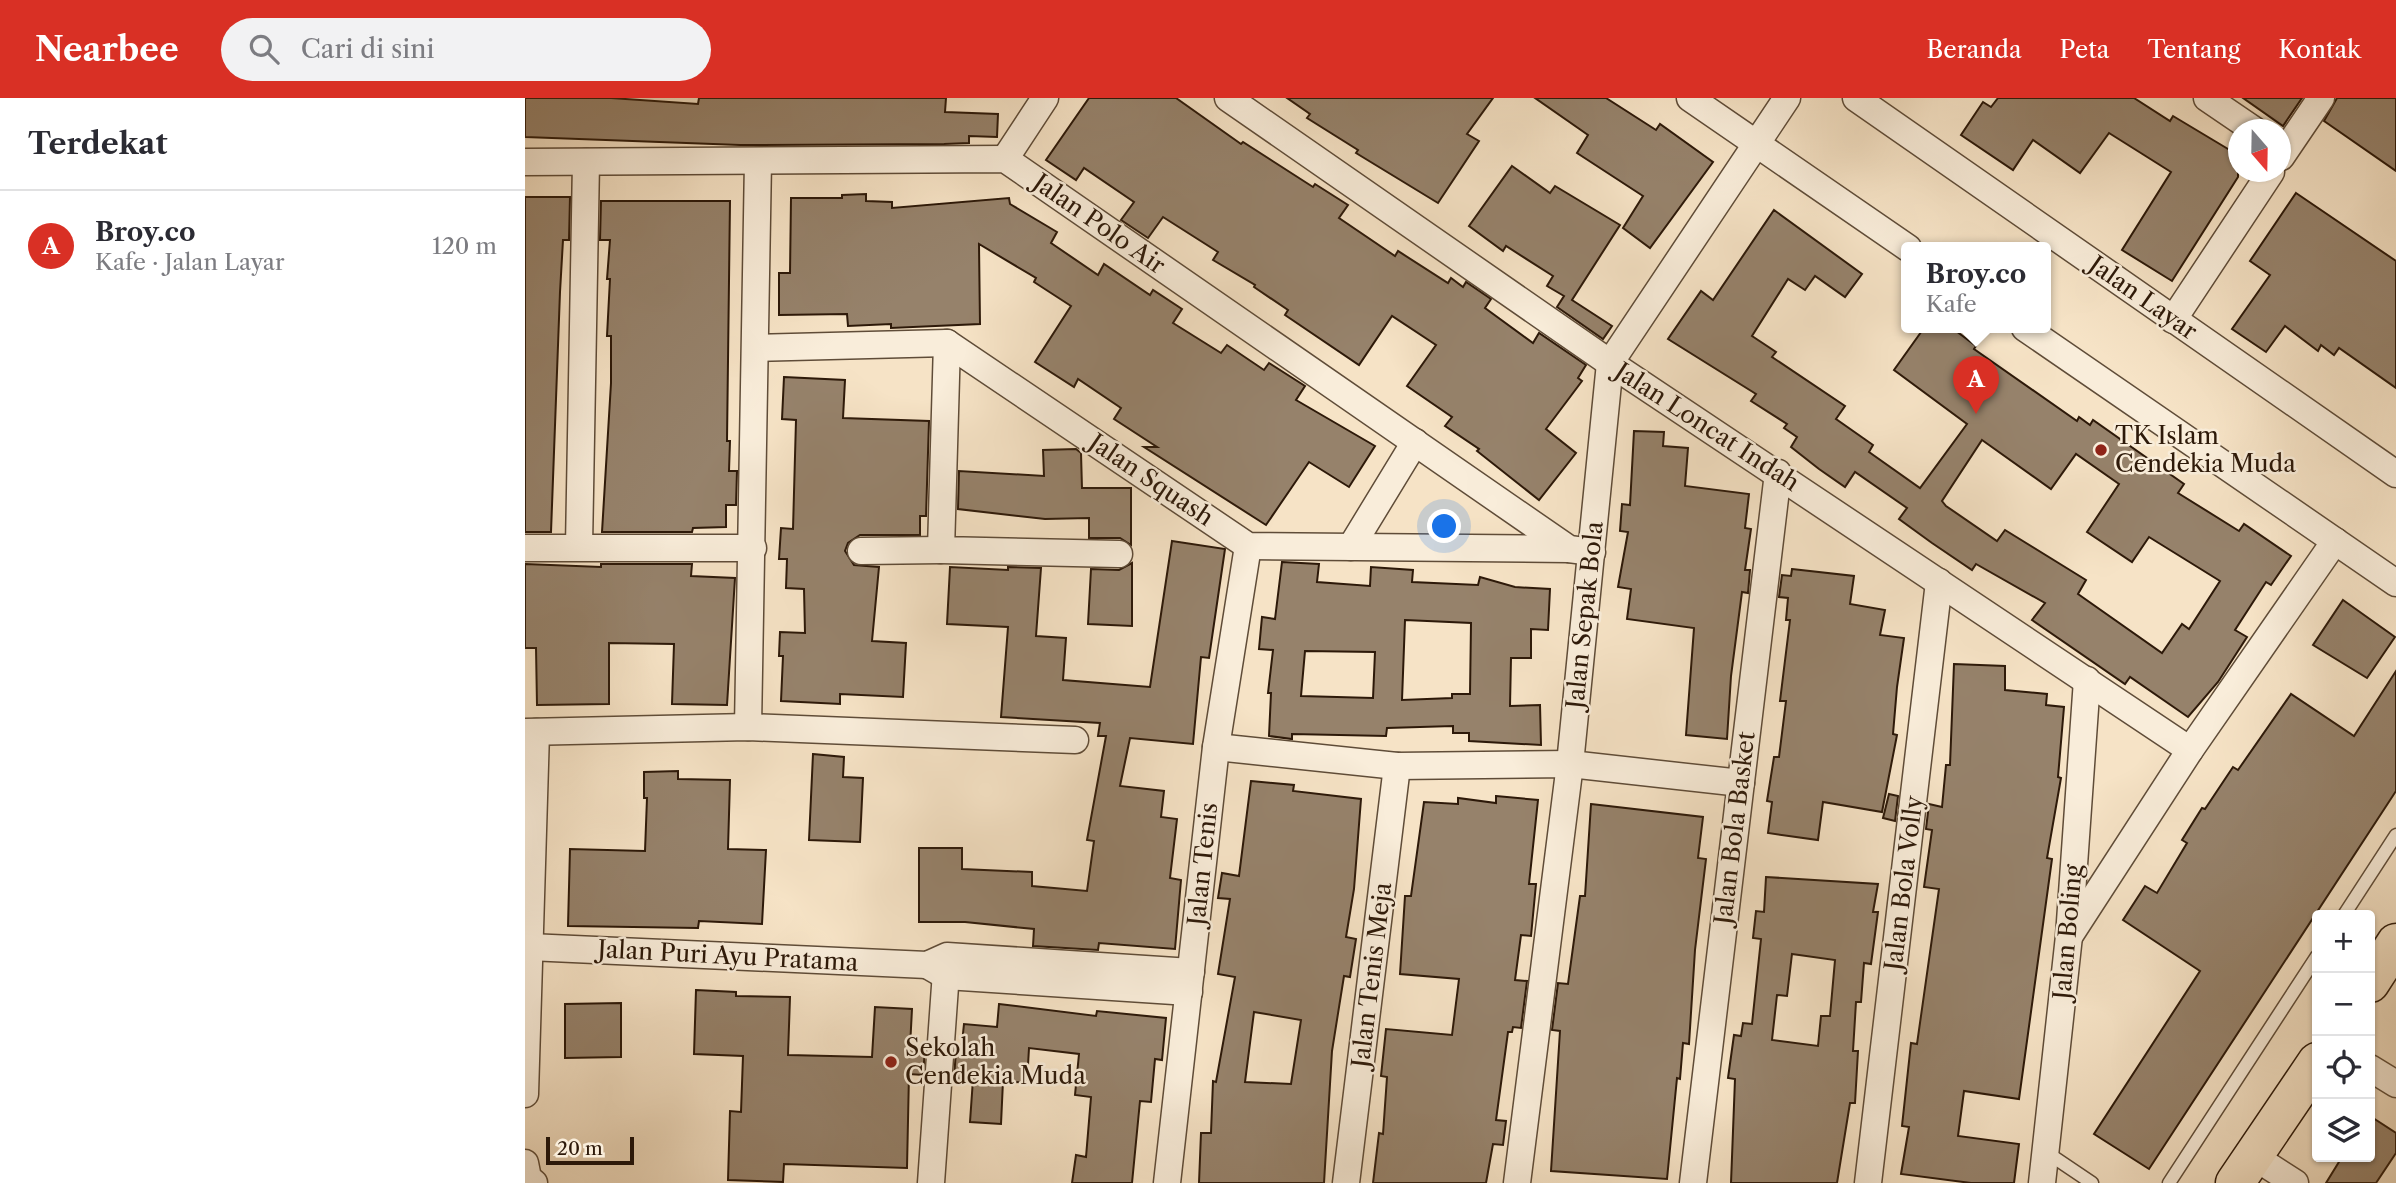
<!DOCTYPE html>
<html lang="id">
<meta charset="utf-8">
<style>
body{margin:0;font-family:"Libre Caslon Text",serif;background:#f2f2f3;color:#2b2b33}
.controls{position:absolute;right:21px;bottom:21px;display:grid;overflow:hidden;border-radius:7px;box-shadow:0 2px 5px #0004}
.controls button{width:63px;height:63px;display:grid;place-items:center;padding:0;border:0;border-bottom:2px solid #e1e1e2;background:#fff;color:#2b2b33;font:35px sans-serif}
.compass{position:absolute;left:1703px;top:21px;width:63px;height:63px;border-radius:50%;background:#fff;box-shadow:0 2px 5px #0004;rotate:160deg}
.scale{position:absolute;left:21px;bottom:18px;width:88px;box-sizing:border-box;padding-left:7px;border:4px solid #2d1909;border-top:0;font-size:19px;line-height:24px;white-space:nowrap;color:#2d1909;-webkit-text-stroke:5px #f9edda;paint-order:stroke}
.you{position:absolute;left:920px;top:429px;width:24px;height:24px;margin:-18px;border:5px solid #fff;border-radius:50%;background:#1a73e8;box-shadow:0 0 0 10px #1a73e833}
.badge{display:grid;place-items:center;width:46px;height:46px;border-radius:50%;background:#d93025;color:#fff;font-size:23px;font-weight:700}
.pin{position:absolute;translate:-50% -58px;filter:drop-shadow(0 2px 4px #0008)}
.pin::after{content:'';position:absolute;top:37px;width:24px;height:21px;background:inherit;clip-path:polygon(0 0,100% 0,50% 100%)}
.popup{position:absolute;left:1376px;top:144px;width:150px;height:91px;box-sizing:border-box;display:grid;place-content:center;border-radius:7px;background:#fff;filter:drop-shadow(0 2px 5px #0005);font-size:23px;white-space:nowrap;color:#7c7c81}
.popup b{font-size:26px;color:#2b2b33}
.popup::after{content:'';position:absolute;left:50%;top:100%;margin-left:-14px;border:14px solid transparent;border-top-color:#fff}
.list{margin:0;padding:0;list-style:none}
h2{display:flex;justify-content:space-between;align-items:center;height:91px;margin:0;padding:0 28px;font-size:30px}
h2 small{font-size:23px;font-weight:400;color:#7c7c81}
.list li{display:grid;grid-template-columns:46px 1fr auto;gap:21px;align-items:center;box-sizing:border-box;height:112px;padding:0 28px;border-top:2px solid #e1e1e2}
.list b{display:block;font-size:26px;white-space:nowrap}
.list p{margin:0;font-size:23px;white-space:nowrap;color:#7c7c81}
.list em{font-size:23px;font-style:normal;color:#7c7c81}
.icon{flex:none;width:38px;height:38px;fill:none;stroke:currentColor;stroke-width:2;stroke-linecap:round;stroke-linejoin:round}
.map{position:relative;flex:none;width:1871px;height:1085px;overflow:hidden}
header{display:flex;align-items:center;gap:42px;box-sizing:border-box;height:98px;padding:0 35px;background:#d93025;color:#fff}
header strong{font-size:33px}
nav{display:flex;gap:38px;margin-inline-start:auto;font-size:24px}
.search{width:490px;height:63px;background:#f2f2f3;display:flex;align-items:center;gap:18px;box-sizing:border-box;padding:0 24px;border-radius:38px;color:#7c7c81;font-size:26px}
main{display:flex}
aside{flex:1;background:#fff}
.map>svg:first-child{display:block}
.building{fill:#96826b;stroke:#2d1909;stroke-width:2;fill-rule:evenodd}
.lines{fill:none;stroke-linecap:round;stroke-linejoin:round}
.service-casing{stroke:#5f4c38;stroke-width:15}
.minor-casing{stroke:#5f4c38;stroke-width:29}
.primary-casing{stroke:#2d1909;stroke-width:41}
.service{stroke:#f9edda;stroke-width:12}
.minor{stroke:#f9edda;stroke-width:26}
.primary{stroke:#f6e3c6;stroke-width:38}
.poi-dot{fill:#8f2418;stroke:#f9edda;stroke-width:2.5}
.labels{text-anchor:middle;stroke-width:5;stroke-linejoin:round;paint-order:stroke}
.street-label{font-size:24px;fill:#2d1909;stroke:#f9edda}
.poi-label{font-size:24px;fill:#2d1909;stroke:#f9edda;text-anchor:start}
</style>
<header>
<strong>Nearbee</strong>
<div class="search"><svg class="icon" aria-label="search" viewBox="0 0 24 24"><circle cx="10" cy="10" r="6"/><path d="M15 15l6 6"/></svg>Cari di sini</div>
<nav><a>Beranda</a><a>Peta</a><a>Tentang</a><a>Kontak</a></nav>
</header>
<main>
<aside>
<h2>Terdekat<small></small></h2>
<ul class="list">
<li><span class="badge">A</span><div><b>Broy.co</b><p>Kafe · Jalan Layar</p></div><em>120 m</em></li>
</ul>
</aside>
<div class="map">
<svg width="1871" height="1085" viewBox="0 0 1871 1085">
<rect width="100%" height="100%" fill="#f6e3c6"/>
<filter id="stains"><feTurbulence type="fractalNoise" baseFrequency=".00286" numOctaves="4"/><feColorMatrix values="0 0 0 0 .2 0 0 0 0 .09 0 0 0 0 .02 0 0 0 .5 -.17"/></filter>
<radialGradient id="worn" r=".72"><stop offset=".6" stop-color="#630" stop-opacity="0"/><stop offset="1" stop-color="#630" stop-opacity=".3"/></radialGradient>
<!-- building -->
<g class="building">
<polygon points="0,0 86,0 173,6 174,0 421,0 420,14 473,16 472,39 444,38 444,45 419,46 215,47 0,39"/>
<polygon points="564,0 651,0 716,46 718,44 788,89 790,86 823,107 814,120 870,158 873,153 923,185 926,180 938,189 941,184 966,201 960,210 1008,245 1014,235 1061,267 1053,280 1057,283 1021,331 1051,355 1014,402 952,353 954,351 920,328 927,319 882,288 911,247 867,218 834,267 760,217 763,212 729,189 730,187 688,162 693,154 638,119 623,140 596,122 609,104 559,70 551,82 521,62"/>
<polygon points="762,0 968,0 942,36 954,43 913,105 831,55 833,52 782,20 785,16"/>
<polygon points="1010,0 1081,0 1131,32 1135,26 1188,64 1125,150 1098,130 1118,98 1052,55 1063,37"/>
<polygon points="1473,0 1609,0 1645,23 1648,18 1713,57 1713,79 1647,183 1597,152 1646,74 1584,35 1555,75 1508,42 1488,72 1436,37 1458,4 1466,9"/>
<polygon points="1718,0 1777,0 1758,28"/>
<polygon points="1812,0 1871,0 1871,73 1799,23"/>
<polygon points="987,68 1025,95 1030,88 1095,127 1047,202 1087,228 1078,241 1032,209 1039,198 1022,188 1028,178 981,148 978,153 944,128"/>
<polygon points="1771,95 1871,163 1871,290 1814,250 1809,257 1796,247 1793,253 1760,228 1741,254 1707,231 1745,177 1725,163"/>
<polygon points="341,96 341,103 367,104 367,110 484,100 485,106 532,134 526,145 573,177 579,166 625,197 628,192 657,211 648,225 696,255 702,247 739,272 744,265 780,288 771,302 850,348 824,389 784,364 741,427 619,349 632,349 589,321 596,310 553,281 549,289 510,264 546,208 509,184 511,180 454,146 455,226 366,230 366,226 323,228 322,216 254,217 254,175 265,175 266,100 317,100 317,97"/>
<polygon points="0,99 45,99 44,142 38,142 35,194 26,434 0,434"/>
<polygon points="76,103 205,103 202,343 205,343 204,373 212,373 211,407 201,407 201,429 168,430 167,434 77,434 86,285 86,238 82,238 85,181 82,181 85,142 75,142"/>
<path d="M1249,112L1337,176L1320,199L1290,178L1280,192L1263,181L1227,238L1251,254L1247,259L1320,308L1311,321L1348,347L1344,354L1395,390L1442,326L1369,272L1399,230H1427L1451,248L1449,251L1552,323L1554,319L1565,327L1568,322L1659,386L1653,395L1714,433L1719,426L1766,458L1746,487L1741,484L1710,532L1722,539L1693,584L1663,619L1605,579L1600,586L1507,522L1520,505L1451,466L1447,472L1407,445L1374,421L1382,410L1330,374L1320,389L1294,371L1266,349L1272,339L1259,330L1262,326L1226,303L1231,296L1143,241L1176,193L1188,202ZM1457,342L1526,391L1551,356L1594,386L1562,434L1607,464L1624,439L1695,483L1664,531L1657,526L1637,555L1553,496L1561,482L1480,432L1472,443L1421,408L1417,403Z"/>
<polygon points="259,279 320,282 318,320 404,323 401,418 395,418 395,437 335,437 323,445 320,453 329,467 354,469 347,543 381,545 378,599 315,596 315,606 256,603 258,558 254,558 255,534 280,535 279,491 261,490 262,461 254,461 256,430 268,431 271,322 257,321"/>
<polygon points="1109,333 1139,334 1138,348 1163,350 1160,388 1224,396 1220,430 1226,431 1220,472 1225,472 1223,495 1217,494 1206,578 1202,641 1161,637 1169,530 1102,521 1106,491 1093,489 1103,434 1095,433 1097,406 1105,407"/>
<polygon points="551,351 556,355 557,390 606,390 606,447 595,440 564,440 564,420 520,421 433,411 434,373 519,378 518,352"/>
<polygon points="647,443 700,451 684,560 676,559 668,646 605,640 595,688 639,693 636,719 652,721 645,780 656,782 650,851 574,845 573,852 508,848 509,831 440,824 394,824 394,750 437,750 437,771 507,774 507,788 562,793 569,743 562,742 581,638 573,638 575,625 476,619 483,529 422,526 425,469 483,472 483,469 516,470 511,538 541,540 538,582 625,589"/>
<path d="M757,464L794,466L792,484L845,488L846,469L888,472L887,484L953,487L955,479L990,489L1025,491L1023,532L1006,531V560H986L985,608L1015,607L1016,647L944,643V635H928V628L862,630L861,638L767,636V641L744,638L746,595H743L748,552L734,551L737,519L750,521ZM880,522L946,525L945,596H927V600L877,602ZM780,553L850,554L848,600L776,598Z"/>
<polygon points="607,465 607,528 563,526 566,471 594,472"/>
<polygon points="0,466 76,469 76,466 167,466 166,478 210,480 202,607 147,606 149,546 84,545 84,606 12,607 11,550 0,550"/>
<polygon points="1267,471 1329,478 1325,506 1360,512 1355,537 1379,540 1372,589 1368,636 1372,637 1357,714 1298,704 1293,742 1243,735 1247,704 1242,703 1249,659 1254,659 1261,603 1255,603 1265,522 1261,522 1263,500 1254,499 1257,477 1266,478"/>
<polygon points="1818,502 1870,539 1842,580 1788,547"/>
<polygon points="1429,566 1480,568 1480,592 1522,596 1521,607 1539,609 1533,679 1536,680 1522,760 1527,761 1494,1001 1439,993 1433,1038 1494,1046 1489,1085 1446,1085 1376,1076 1384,1029 1377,1028 1386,945 1392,946 1414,791 1399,789 1407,732 1401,731 1404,706 1417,709 1421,667 1425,667"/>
<polygon points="1871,573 1871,693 1624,1071 1569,1036 1675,873 1598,822 1620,788 1632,795 1662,745 1657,742 1677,710 1680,711 1708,669 1713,672 1766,596 1829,638"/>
<polygon points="288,656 319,659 318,679 338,680 335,744 284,742"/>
<polygon points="153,673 153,681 205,682 203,751 241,752 237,826 174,823 173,830 43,828 45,751 120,753 122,700 119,700 119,674"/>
<path d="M726,683L769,687L768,693L836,701L829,791L821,839L831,841L825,879L819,878L807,953L799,1085H674L676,1035H686L688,983L691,984L710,879L693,876L705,801L693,800L697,775L714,778ZM729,914L776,922L766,986L720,984Z"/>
<polygon points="1364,696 1373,698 1370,723 1358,720"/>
<polygon points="971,698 1013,702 1004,786 1011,786 1006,838 996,837 990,882 1002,883 996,930 988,929 987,934 983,934 971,1022 981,1023 978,1047 968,1046 961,1085 848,1085 854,1035 858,1036 862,979 856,978 861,931 927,937 934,881 875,876 880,798 886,798 899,704 933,706 933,700 971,705"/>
<polygon points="1066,706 1178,719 1173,760 1181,761 1170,852 1164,946 1158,945 1155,981 1152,980 1142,1081 1026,1073 1035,933 1027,932 1033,885 1043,886 1055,798 1060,798"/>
<path d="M1241,779L1353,786L1348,814H1353L1346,866L1339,865L1336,904H1331L1328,953H1333L1330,1005H1325L1312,1085H1206L1210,981L1203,980L1209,937L1216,938L1218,925L1227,926L1236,841L1228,840L1231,813L1239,814ZM1267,856L1310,862L1305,918H1296L1293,948L1247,942L1252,897L1262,898Z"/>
<polygon points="171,892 211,894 211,898 265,899 263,957 347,959 350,909 387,911 385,949 400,951 398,977 384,976 382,1070 259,1066 258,1084 203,1082 205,1013 216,1014 218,958 169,956"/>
<polygon points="96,905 96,959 40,960 40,906"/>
<polygon points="474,906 571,918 572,913 641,920 637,962 630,961 626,1004 615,1003 607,1085 547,1085 551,1057 561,1059 566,999 550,997 554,956 504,950 502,985 478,983 476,1026 445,1024 448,981 429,980 431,953 436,954 439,926 472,929"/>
<polygon points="1845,1018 1871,1035 1871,1055 1851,1085 1801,1085 1817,1059 1845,1059"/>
</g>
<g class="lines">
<!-- service casing -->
<g class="service-casing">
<g id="service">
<polyline points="1819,817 1871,737"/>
<polyline points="1521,1054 1567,1085"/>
<polyline points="1644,1085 1792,858"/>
</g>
</g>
<!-- minor casing -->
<g class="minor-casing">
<g id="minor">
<polyline points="703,0 1085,265 1665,652"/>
<polyline points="1165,0 1383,150"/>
<polyline points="1331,0 1871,376"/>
<polyline points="1682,0 1729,32"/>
<polyline points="1756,59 1796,0"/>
<polyline points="480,61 520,0"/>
<polyline points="0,64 480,61 1044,451 1067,454"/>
<polyline points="1648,222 1746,74"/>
<polyline points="1500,230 1871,485"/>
<polyline points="422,245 416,452 594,456"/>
<polyline points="231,250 422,245 723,448 1044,451"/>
<polyline points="54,448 61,64"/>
<polyline points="826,449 890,344"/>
<polyline points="0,450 228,450"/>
<polyline points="336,453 416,452"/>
<polyline points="223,629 233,63"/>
<polyline points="0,634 223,629 550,642"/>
<polyline points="691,649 872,668 1045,666 1216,685"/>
<polyline points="1545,837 1665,652 1810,443"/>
<polyline points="4,849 402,867 422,858 666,874"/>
<polyline points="402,867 421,878 664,894"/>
<polyline points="1845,970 1871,986"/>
<polyline points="0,996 11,634"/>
<polyline points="1728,1058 1770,1085"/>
<polyline points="0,1065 3,1080 9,1085"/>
<polyline points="406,1085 422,860"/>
<polyline points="642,1085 691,649 723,448"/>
<polyline points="821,1085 872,668"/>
<polyline points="992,1085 1045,666 1085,265 1262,0"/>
<polyline points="1168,1085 1253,375"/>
<polyline points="1343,1085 1414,484"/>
<polyline points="1517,1085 1544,838 1562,582"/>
</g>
</g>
<!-- primary casing -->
<g class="primary-casing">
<g id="primary">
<polyline points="1845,885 1871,845"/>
<polyline points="1710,1085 1792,964"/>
</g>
</g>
<!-- service -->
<use href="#service" class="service"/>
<!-- minor -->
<use href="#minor" class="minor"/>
<!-- primary -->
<use href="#primary" class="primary"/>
</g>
<!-- markers -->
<g class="poi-dot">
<circle cx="1576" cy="352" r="7"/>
<circle cx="366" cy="964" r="7"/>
</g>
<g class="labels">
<!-- street labels -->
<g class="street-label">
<text transform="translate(574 126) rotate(35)" y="8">Jalan Polo Air</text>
<text transform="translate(1618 200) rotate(35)" y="8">Jalan Layar</text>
<text transform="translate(1182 329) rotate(33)" y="8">Jalan Loncat Indah</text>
<text transform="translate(626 382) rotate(34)" y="8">Jalan Squash</text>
<text transform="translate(1060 517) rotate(-84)" y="8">Jalan Sepak Bola</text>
<text transform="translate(1210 730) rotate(-83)" y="8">Jalan Bola Basket</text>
<text transform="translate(678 766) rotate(-84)" y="8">Jalan Tenis</text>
<text transform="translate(1379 785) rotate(-83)" y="8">Jalan Bola Volly</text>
<text transform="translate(1543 834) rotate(-85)" y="8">Jalan Boling</text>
<text transform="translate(203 858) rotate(3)" y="8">Jalan Puri Ayu Pratama</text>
<text transform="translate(847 877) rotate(-83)" y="8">Jalan Tenis Meja</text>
</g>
<!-- poi labels -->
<g class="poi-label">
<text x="1590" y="346">TK Islam<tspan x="1590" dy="28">Cendekia Muda</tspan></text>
<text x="380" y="958">Sekolah<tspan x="380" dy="28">Cendekia Muda</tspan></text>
</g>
</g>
<rect width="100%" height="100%" filter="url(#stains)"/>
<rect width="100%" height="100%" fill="url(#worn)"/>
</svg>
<div class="controls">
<button>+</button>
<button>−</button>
<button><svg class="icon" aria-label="locate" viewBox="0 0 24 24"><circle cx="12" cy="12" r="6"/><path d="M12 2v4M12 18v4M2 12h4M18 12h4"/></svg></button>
<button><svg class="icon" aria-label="layers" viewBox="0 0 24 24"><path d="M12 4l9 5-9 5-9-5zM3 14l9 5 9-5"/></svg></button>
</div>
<svg class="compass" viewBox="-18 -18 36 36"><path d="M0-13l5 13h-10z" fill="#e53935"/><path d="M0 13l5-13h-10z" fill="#7c7c81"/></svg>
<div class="scale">20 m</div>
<div class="you"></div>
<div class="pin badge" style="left:1451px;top:316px">A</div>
<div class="popup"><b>Broy.co</b>Kafe</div>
</div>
</main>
